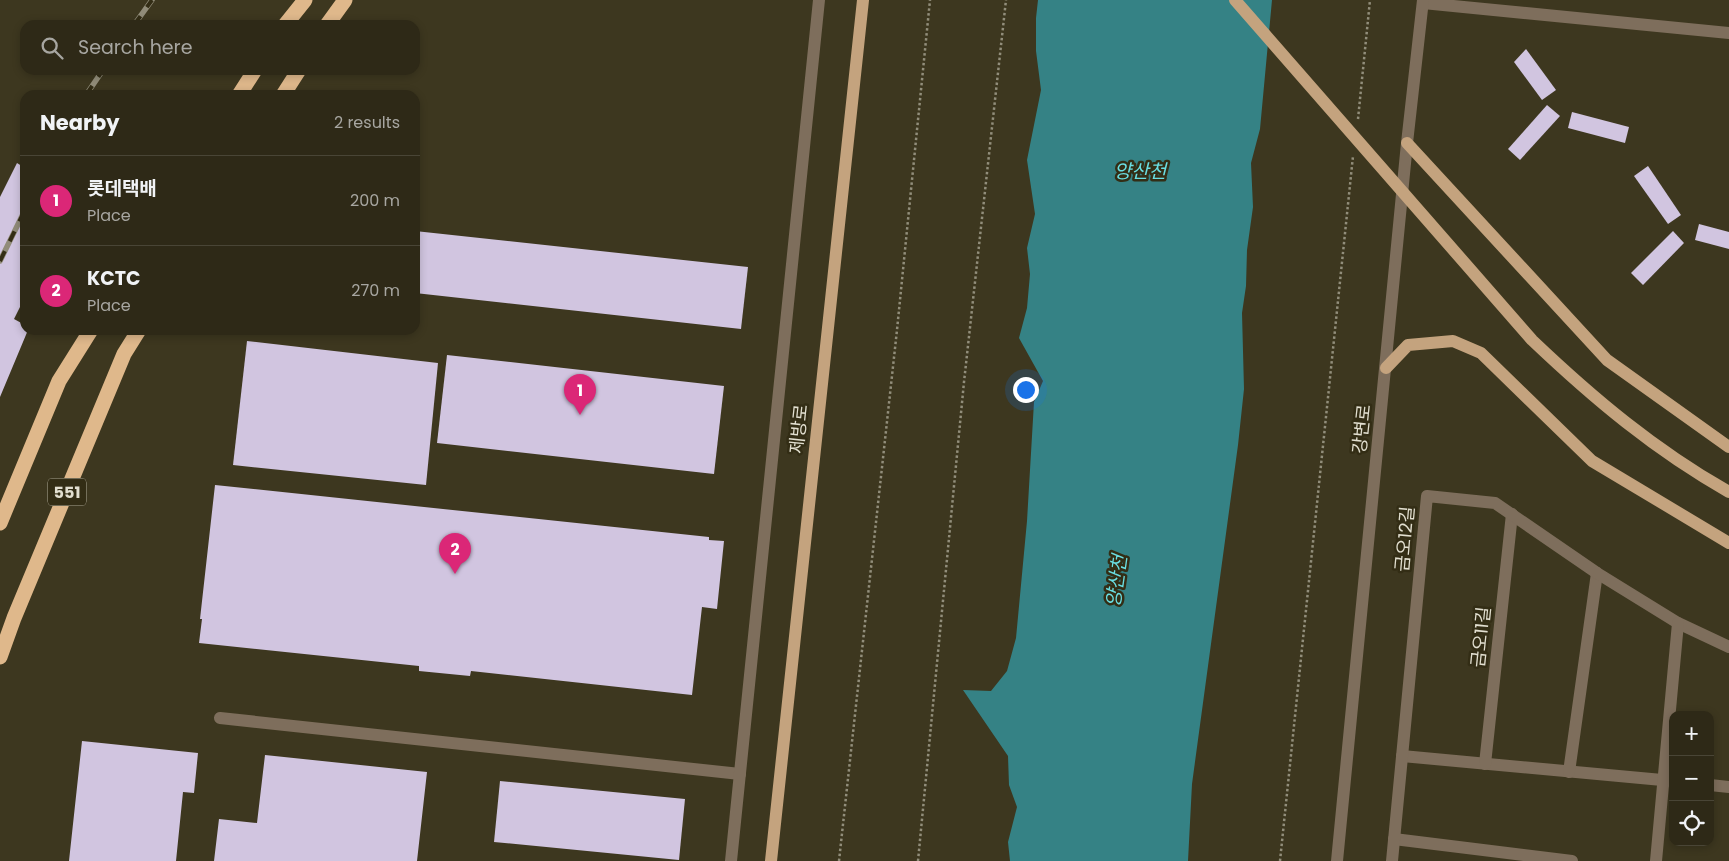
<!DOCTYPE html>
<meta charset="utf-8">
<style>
body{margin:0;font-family:Poppins,"Noto Sans KR",sans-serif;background:#363120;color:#f1f3f6}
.controls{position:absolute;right:15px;bottom:15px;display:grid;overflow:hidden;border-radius:10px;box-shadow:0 2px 8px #0003}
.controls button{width:45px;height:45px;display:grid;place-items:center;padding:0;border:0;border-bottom:1px solid #494536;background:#2e2917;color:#f1f3f6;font:25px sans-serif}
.you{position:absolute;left:1025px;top:389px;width:18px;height:18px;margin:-12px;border:4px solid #fff;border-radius:50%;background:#1a73e8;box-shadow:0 0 0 8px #1a73e833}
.badge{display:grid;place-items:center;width:32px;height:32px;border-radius:50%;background:#db2777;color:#fff;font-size:16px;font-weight:700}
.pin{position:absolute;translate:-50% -41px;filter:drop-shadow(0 1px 2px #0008)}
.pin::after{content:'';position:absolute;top:26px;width:18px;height:15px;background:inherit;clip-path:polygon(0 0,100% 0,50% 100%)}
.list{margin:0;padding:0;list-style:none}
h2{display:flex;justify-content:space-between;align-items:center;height:65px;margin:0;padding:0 20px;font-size:21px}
h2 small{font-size:16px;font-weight:400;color:#a7a6a1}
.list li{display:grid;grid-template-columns:32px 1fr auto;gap:15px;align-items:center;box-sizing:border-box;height:90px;padding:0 20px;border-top:1px solid #494536}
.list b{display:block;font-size:19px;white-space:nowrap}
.list p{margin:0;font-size:16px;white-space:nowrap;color:#a7a6a1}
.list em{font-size:16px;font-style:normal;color:#a7a6a1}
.icon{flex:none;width:28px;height:28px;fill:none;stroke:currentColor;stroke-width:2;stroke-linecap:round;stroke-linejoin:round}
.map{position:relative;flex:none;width:1729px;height:861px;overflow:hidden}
.search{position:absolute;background:#2e2917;box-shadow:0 2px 8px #0003;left:20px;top:20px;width:400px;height:55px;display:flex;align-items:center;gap:12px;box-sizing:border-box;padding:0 18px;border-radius:15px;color:#a7a6a1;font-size:19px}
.panel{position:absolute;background:#2e2917;box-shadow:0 2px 8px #0003;left:20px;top:90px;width:400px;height:245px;border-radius:15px}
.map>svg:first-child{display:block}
.water{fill:#358285}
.building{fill:#d1c5e0}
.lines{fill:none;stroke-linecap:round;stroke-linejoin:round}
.path{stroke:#928e7b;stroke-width:2.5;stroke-dasharray:2.5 2.5;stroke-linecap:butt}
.minor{stroke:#7e6e5c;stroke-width:12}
.major{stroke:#c4a37e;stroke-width:12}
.highway{stroke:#dfb88b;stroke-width:15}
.rail-casing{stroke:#918c79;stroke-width:5.5}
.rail{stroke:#332d15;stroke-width:4;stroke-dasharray:11;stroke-linecap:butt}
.major-bridge{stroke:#c4a37e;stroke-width:12}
.labels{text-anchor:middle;stroke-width:5;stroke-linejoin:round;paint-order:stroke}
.shield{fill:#332d15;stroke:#aeaa98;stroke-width:1}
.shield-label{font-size:16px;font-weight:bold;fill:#e2dfd0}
.street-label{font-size:18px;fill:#e2dfd0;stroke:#332d15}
.water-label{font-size:19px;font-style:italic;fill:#6adee2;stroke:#332d15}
</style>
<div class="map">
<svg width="1729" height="861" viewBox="0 0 1729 861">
<rect width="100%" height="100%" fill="#3d371f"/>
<!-- water -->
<polygon class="water" points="1038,0 1272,0 1260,129 1251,163 1253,207 1247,250 1246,286 1242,313 1244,389 1238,445 1192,784 1188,861 1010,861 1008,842 1017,807 1009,785 1008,756 963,690 991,691 1007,671 1016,638 1027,521 1034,402 1043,381 1019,338 1027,308 1030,274 1027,248 1035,214 1027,160 1041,90 1036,51 1036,18"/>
<!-- building -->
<g class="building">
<polygon points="1526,49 1556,90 1542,100 1514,62"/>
<polygon points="1547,105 1560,116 1520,160 1508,149"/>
<polygon points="1572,112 1629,127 1625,143 1568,128"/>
<polygon points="17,163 25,168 25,297 14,319 25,325 25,330 28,330 0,397 0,197"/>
<polygon points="1648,166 1681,215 1668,224 1634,176"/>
<polygon points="1699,224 1729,232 1729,249 1695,240"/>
<polygon points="415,231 748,267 741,329 415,293"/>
<polygon points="1673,231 1684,243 1643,285 1631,273"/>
<polygon points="247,341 438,363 426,485 233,465"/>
<polygon points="447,355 724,386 714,474 437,443"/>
<polygon points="215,485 709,537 709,540 724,541 717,609 702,607 692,695 471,671 470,676 419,671 419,666 199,643 202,619 200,619"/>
<polygon points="82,741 198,753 194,793 183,792 176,861 69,861"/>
<polygon points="265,755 427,772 417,861 214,861 219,819 257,823"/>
<polygon points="500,781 685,799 679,860 494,842"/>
</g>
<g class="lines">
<!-- path -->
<g class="path">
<polyline points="1358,119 1370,0"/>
<polyline points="839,861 897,330 930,0"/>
<polyline points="918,861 964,382 1006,0"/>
<polyline points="1280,861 1353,156"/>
</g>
<!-- minor -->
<g class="minor">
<polyline points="1423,3 1729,33"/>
<polyline points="220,718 740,774"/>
<polyline points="1402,756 1673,781"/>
<polyline points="1485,764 1512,514"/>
<polyline points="1569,772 1597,573"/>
<polyline points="1710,785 1729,787"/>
<polyline points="1394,839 1572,861"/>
<polyline points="731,861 819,0"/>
<polyline points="1337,861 1407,143 1423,0"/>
<polyline points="1392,861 1427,496 1495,503 1597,573 1678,623 1729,647"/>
<polyline points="1656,861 1678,623"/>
</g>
<!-- major -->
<g class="major">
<polyline points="1407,143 1607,360 1729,447"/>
<polyline points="1386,368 1408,345 1453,341 1481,353 1592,461 1729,543"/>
<polyline points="771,861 863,0"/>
</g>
<!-- highway -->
<g class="highway">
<polyline points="285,25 305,0"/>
<polyline points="327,25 345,0"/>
<polyline points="239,95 255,70"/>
<polyline points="283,95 299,70"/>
<polyline points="0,523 59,381 91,330"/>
<polyline points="0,657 14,618 124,354 139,330"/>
</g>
<!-- rail casing -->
<g class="rail-casing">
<g id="rail">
<polyline points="134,25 152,0"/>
<polyline points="86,95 103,70"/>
<polyline points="0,261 25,210"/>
</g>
</g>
<!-- rail -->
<use href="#rail" class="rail"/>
<!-- major-bridge -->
<path class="major-bridge" d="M1235,0L1532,340C1594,399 1655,450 1729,492"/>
</g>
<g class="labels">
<!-- shield labels -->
<rect class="shield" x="48" y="478.5" width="38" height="27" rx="4"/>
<g class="shield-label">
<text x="67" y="498">551</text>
</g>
<!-- street labels -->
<g class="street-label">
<text transform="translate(799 429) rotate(-84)" y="6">제방로</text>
<text transform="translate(1362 429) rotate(-84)" y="6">강변로</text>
<text transform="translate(1405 539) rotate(-85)" y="6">금오12길</text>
<text transform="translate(1481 637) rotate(-84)" y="6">금오11길</text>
</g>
<!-- water labels -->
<g class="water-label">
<text x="1140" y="178">양산천</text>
<text transform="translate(1116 581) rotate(-82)" y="7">양산천</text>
</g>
</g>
</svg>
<div class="controls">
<button>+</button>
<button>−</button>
<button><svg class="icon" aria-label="locate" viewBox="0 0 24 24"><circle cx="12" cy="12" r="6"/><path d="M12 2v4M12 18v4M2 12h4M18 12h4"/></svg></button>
</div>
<div class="you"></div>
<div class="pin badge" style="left:580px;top:415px">1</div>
<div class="pin badge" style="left:455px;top:574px">2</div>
<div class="search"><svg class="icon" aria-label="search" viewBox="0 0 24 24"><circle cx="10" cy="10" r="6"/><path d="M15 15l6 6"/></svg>Search here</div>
<section class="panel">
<h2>Nearby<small>2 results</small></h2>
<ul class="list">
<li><span class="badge">1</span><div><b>롯데택배</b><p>Place</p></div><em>200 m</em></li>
<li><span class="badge">2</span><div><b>KCTC</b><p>Place</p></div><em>270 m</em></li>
</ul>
</section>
</div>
